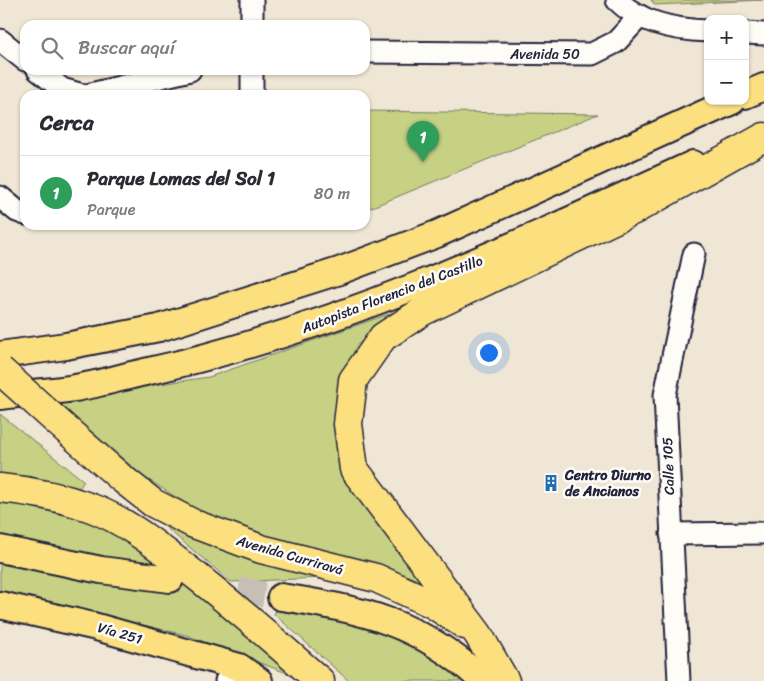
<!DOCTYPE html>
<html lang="es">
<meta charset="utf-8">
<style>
body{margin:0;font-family:Sriracha,sans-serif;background:#f7f7f7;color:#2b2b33}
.controls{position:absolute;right:15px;top:15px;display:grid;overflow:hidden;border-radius:10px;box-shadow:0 1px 4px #0004}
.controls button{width:45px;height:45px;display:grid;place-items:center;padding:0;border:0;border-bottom:1px solid #e1e1e2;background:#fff;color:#2b2b33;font:25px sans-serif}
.you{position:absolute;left:488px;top:352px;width:18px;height:18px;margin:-12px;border:4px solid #fff;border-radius:50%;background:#1a73e8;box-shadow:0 0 0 8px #1a73e833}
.badge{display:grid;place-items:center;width:32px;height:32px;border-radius:50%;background:#2563eb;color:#fff;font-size:16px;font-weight:700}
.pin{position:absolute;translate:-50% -41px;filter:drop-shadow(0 1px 2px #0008)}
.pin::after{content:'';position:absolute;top:26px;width:18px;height:15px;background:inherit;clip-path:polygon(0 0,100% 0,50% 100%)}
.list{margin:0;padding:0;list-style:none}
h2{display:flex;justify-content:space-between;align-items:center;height:65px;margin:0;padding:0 20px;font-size:21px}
h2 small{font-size:16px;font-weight:400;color:#7c7c81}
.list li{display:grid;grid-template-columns:32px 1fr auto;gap:15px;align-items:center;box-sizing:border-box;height:75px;padding:0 20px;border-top:1px solid #e1e1e2}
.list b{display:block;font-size:19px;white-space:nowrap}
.list p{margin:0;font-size:16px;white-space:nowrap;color:#7c7c81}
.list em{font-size:16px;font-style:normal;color:#7c7c81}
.icon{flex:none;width:28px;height:28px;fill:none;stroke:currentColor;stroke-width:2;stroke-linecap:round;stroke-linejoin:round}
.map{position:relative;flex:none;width:764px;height:681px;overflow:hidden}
.search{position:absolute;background:#fff;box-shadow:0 1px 4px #0004;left:20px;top:20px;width:350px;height:55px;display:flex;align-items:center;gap:12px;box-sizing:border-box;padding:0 18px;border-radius:15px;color:#7c7c81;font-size:19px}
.panel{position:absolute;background:#fff;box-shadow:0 1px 4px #0004;left:20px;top:90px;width:350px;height:140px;border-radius:15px}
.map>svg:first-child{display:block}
.green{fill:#c6d184;stroke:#747a60}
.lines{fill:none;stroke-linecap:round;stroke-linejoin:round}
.major-tunnel{stroke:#c7bfb6;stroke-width:26;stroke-dasharray:26 13;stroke-linecap:butt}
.minor-casing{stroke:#22223b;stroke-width:25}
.major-casing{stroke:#22223b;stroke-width:30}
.highway-casing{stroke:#22223b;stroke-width:31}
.minor{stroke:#fdfcf7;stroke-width:21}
.major{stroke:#fce080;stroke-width:26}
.highway{stroke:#fce080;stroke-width:28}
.highway-bridge-casing{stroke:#22223b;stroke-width:31;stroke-linecap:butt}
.highway-bridge{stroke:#fce080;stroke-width:28}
.labels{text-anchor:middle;stroke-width:5;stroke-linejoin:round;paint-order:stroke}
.street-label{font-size:14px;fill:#22223b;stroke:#fdfcf7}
.poi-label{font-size:14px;font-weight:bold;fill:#22223b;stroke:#fdfcf7;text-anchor:start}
</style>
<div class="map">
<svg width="764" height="681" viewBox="0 0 764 681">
<rect width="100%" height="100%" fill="#f0e6d5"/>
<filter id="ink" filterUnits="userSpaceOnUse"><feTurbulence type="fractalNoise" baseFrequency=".02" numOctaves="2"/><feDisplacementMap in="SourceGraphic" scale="10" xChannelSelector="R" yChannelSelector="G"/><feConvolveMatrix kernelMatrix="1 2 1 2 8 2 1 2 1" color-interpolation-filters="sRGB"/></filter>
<g filter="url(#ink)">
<!-- green -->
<g class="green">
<polygon points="651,0 763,0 655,5"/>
<polygon points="365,111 598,114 365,210"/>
<polygon points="403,309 357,345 341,381 337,424 455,606 214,521 144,477 54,399 209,377"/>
<polygon points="0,414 84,481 76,493 0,481"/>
<polygon points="0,497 74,511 127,536 308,681 186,635 0,592"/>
<polygon points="158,521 201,540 320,578 231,582"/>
<polygon points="281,603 357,615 476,681 349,681 274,614"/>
</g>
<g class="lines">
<!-- major-tunnel -->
<polyline class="major-tunnel" points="200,584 281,597"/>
<!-- minor casing -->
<g class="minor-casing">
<g id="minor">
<path d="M617,0C640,23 676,30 708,31"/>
<polyline points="252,25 252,0"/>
<polyline points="745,33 764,34"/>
<polyline points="0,40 25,60"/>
<polyline points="365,52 592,54 616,42 640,16"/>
<polyline points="38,70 62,89 83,95"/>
<polyline points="87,95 190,70"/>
<polyline points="252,95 252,70"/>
<polyline points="0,197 17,211 25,214"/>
<polyline points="671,534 764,533"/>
<polyline points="226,681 239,667"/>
<polyline points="679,681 665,395 694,254"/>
</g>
</g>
<!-- major casing -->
<g class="major-casing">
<g id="major">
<polyline points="745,95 764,87"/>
<polyline points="0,355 66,346 159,328 339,271 437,234 732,101"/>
<path d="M0,396C25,393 50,392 75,388C99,384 122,377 145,372C337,329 515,246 693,164"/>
<polyline points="0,549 101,570 170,579"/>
<path d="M281,597C362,609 422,623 483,681"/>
<polyline points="0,605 93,626 239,667 259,681"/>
</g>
</g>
<!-- highway casing -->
<g class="highway-casing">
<g id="highway">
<polyline points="60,424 120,477 153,503 194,524 261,549 376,578 433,604 465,625"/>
<path d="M0,488C30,491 61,497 89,507C125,520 156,545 186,568C232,603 276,643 320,681"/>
<polyline points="505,681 478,634 354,469 348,424 353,380 383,337 423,311 636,209 764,137"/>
</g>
</g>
<!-- minor -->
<use href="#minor" class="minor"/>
<!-- major -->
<use href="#major" class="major"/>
<!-- highway -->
<use href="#highway" class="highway"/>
<!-- highway-bridge casing -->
<g class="highway-bridge-casing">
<polyline id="highway-bridge" points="0,370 60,424"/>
</g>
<!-- highway-bridge -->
<use href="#highway-bridge" class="highway-bridge"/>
</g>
</g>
<!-- icons -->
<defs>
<g id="building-bare" transform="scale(1.35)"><path d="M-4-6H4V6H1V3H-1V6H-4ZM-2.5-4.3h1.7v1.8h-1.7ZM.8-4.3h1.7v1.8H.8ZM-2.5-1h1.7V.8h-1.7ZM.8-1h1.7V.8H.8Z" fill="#1f6fb2" stroke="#fdfcf7" stroke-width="2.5" paint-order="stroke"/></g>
</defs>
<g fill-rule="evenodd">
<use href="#building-bare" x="551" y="483"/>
</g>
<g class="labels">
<!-- street labels -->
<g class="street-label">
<text x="545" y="59">Avenida 50</text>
<text transform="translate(392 294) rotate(-21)" y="5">Autopista Florencio del Castillo</text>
<text transform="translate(668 466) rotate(-92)" y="5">Calle 105</text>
<text transform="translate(290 555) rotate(16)" y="5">Avenida Curriravá</text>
<text transform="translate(120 633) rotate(16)" y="5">Vía 251</text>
</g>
<!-- poi labels -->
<g class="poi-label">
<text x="565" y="480">Centro Diurno<tspan x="565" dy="16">de Ancianos</tspan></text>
</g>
</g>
</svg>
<div class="controls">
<button>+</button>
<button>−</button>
</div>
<div class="you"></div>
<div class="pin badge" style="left:423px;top:162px;background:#2e9e5b">1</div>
<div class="search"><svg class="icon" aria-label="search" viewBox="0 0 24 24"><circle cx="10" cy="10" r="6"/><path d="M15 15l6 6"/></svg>Buscar aquí</div>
<section class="panel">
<h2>Cerca<small></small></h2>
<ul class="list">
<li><span class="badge" style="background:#2e9e5b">1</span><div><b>Parque Lomas del Sol 1</b><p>Parque</p></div><em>80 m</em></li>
</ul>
</section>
</div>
